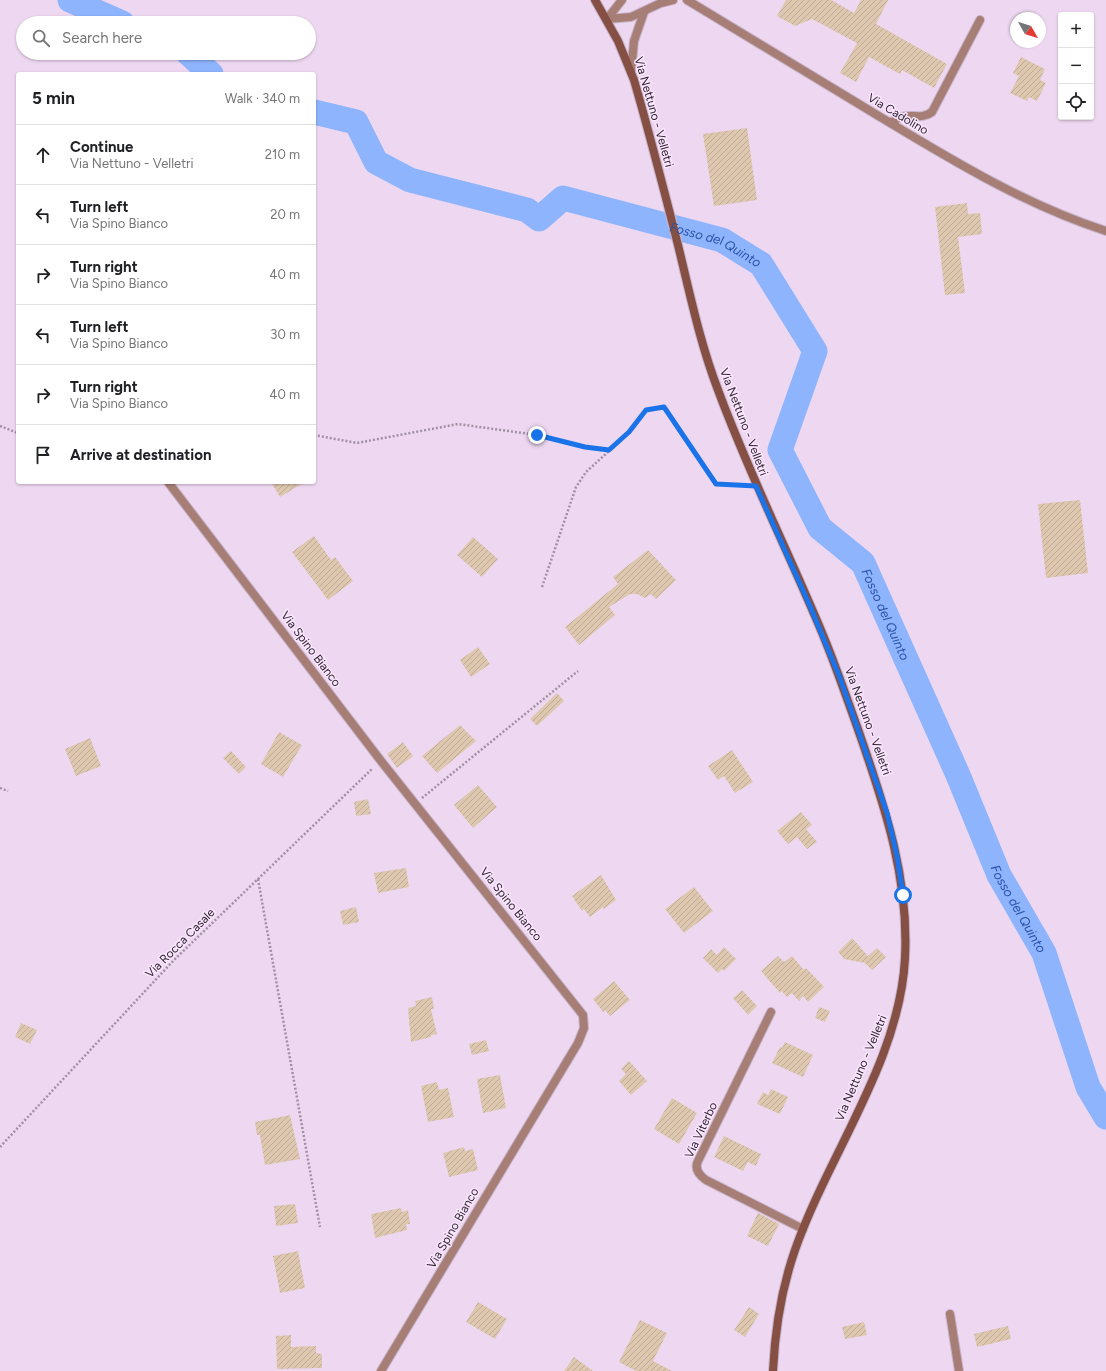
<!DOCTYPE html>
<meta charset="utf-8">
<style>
body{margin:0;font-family:Figtree,sans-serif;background:#f6f6f6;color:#202124}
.controls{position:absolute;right:12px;top:12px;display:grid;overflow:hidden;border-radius:4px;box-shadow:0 1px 3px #0004}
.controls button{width:36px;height:36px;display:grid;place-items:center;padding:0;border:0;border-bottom:1px solid #e0e0e0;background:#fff;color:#202124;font:20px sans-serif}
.compass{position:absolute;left:1010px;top:12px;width:36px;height:36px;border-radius:50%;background:#fff;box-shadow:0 1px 3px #0004;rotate:129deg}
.stop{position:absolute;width:12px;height:12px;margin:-9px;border:3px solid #1a73e8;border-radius:50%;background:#fff}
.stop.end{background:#1a73e8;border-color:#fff;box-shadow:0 1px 4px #0008}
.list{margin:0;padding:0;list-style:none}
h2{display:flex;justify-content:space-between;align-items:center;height:52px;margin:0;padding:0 16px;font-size:17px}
h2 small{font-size:13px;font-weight:400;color:#757577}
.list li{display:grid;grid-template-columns:26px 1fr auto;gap:12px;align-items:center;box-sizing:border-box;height:60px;padding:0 16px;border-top:1px solid #e0e0e0}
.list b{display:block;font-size:15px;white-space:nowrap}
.list p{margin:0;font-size:13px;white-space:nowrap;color:#757577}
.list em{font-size:13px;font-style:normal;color:#757577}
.icon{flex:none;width:22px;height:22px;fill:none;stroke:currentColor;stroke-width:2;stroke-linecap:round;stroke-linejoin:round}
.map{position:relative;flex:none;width:1106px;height:1371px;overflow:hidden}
.search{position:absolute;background:#fff;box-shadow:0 1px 3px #0004;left:16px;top:16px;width:300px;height:44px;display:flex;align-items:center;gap:10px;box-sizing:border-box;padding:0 14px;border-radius:22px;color:#757577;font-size:15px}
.panel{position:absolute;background:#fff;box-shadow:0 1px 3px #0004;left:16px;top:72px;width:300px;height:412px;border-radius:4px}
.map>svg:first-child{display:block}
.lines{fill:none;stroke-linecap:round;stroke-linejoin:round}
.river{stroke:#8eb4fd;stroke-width:25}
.building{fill:url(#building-hatch)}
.minor-casing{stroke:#c8b4ca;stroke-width:10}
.secondary-casing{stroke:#c8b4ca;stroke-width:10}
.path{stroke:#a090a3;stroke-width:2.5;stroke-dasharray:2 2;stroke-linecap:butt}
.minor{stroke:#a67e76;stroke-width:8}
.secondary{stroke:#864f44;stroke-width:8}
.route{stroke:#1a73e8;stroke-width:5}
.labels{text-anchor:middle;stroke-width:3;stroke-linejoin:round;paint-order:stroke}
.street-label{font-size:12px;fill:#2f2630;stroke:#fbe5ff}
.water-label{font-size:13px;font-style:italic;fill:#2a51a6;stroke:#fbe5ff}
</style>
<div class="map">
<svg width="1106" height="1371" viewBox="0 0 1106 1371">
<defs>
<pattern id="building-hatch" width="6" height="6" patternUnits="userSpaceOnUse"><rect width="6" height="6" fill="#dec7af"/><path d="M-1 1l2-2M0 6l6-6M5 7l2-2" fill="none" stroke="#bfab97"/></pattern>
</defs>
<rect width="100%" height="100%" fill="#eed8f1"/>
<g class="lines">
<!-- river -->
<g class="river">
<polyline points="70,0 122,23"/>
<polyline points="188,53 211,74"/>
<path id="s1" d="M314,112L356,122L376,162L410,180L527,210L539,219L563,198L722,240L761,264L815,351L780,450L820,528L863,563L958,775L999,875L1044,953L1088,1087L1106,1117"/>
</g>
</g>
<!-- building -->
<g class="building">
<polygon points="786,0 831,0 854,13 861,0 888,0 876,24 947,64 934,88 902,70 900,74 869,57 856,82 840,73 857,43 812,19 795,26 777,16"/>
<polygon points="1021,57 1045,69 1040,80 1046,83 1037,101 1029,97 1027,101 1010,93 1019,76 1013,73"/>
<polygon points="747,128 757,200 714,206 703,134"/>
<polygon points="967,203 968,214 980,213 982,234 958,237 965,293 945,295 935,207"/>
<polygon points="271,482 305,482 280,497"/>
<polygon points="1080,500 1088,573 1046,578 1038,504"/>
<polygon points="314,536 331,560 335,557 353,581 328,600 292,552"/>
<polygon points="473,537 498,559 482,577 457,555"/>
<polygon points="648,550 676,580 656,599 651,594 645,598 637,594 630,594 609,607 615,615 579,645 565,627 618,584 613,577"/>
<polygon points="478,647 490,664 471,677 460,660"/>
<polygon points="557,693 564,701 537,726 530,719"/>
<polygon points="460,725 476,741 437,773 422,756"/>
<polygon points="279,732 302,745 283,777 261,764"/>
<polygon points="90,738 101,766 76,776 65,749"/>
<polygon points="403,742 413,756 397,768 387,754"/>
<polygon points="732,750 753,782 735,793 724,776 718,780 708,766"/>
<polygon points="231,751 246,767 239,774 223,758"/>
<polygon points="478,785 497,807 473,828 454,805"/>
<polygon points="368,799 371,814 356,816 354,802"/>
<polygon points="801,812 812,825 806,829 817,842 807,849 797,837 788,844 777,831"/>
<polygon points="406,868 409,887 378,893 374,873"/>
<polygon points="601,875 616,900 604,909 603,907 590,917 584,909 582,911 572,896"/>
<polygon points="694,887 713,911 684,933 665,909"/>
<polygon points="356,907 359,922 343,925 340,911"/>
<polygon points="852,938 868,956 877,948 886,957 872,970 865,963 844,959 838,952"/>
<polygon points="724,947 736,959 724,971 722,969 718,973 703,958 711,949 717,955"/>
<polygon points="778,956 784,962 792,956 804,970 806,968 824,987 808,1002 803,996 799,1001 792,993 787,997 782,991 780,993 761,971"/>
<polygon points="614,981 630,1000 610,1016 605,1010 603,1012 593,999"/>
<polygon points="742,990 757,1006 748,1015 733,998"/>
<polygon points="432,997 434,1009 431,1009 437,1034 431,1035 431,1037 411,1042 408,1008 416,1006 415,1001"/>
<polygon points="819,1007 830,1011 825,1022 815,1018"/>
<polygon points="21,1023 37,1030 30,1044 15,1037"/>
<polygon points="486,1040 489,1051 472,1055 469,1044"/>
<polygon points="785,1042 813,1055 803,1077 772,1063 780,1047 782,1048"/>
<polygon points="629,1061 647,1081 631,1095 619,1081 626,1074 621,1069"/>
<polygon points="500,1075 506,1108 483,1113 477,1079"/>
<polygon points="437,1082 439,1090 448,1088 454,1117 428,1122 421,1086"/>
<polygon points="771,1089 788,1097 780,1114 757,1104 763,1092 768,1095"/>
<polygon points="672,1098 697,1113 679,1144 654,1129"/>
<polygon points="290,1115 300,1159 265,1165 260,1135 257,1135 255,1122"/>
<polygon points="724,1136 761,1154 756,1166 748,1162 743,1171 714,1157"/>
<polygon points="464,1147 465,1151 473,1149 478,1170 449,1177 443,1153"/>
<polygon points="295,1204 298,1223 276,1226 274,1206"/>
<polygon points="401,1208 402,1212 408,1210 410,1224 406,1224 407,1230 375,1238 371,1214"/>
<polygon points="758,1213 779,1224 768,1246 747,1236"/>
<polygon points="298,1251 305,1288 280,1293 273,1256"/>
<polygon points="478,1302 507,1319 495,1339 466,1322"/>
<polygon points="749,1307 759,1314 745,1337 734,1330"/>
<polygon points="640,1320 667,1333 653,1361 672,1371 636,1371 619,1362"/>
<polygon points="864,1322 867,1335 845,1339 842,1327"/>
<polygon points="1008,1326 1011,1339 977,1347 974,1334"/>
<polygon points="291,1335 291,1347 316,1346 316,1353 322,1354 322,1368 277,1369 276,1336"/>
<polygon points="574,1357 593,1371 564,1371"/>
</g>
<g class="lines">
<!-- minor casing -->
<g class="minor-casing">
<g id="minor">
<path d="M687,0C750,38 813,76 877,115C950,159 1023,204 1106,231"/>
<polyline points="607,19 631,17 661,3 673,0"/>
<polyline points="607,19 622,0"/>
<polyline points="631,72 634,41 644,12"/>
<path d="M891,123C906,109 919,122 932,112L980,20"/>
<polyline points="168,482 381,761 583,1015 584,1028 578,1043 381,1371"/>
<path d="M771,1012L698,1161C694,1169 699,1175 706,1180L803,1229"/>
<polyline points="950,1314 959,1371"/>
</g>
</g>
<!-- secondary casing -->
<g class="secondary-casing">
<path id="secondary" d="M595,0L618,41L634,80C650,135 664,190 678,245C690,294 700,343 718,390C749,474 789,553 823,635C837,669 849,704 861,738C886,810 909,880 905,958C900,1061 828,1155 795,1250C781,1290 775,1329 773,1371"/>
</g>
<!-- path -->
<g class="path">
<polyline points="0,426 18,433"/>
<polyline points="314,435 357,443 458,424 537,435 585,447 609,450 629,432 646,410 663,407 715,484 746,486"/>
<polyline points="542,587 576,487 586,472 609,451"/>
<polyline points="0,788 8,791"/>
<polyline points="422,798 578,671"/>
<polyline points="258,879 320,1227"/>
<polyline points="0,1147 174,960 373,768"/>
</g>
<!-- minor -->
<use href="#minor" class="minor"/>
<!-- secondary -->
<use href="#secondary" class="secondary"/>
</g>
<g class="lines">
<!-- route -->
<polyline class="route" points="537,435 585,447 609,450 629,432 646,410 664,407 716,484 756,486 810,606 840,678 887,813 897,856 903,895"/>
</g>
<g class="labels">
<!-- street labels -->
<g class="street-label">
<text transform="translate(654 112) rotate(74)" y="4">Via Nettuno - Velletri</text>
<text transform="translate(898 114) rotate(31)" y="4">Via Cadolino</text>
<text transform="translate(744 422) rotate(69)" y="4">Via Nettuno - Velletri</text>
<text transform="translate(311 649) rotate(53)" y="4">Via Spino Bianco</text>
<text transform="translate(868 721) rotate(70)" y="4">Via Nettuno - Velletri</text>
<text transform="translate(511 904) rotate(51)" y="4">Via Spino Bianco</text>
<text transform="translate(180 943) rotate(-45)" y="4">Via Rocca Casale</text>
<text transform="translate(861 1068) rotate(-67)" y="4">Via Nettuno - Velletri</text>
<text transform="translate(701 1130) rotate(-65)" y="4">Via Viterbo</text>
<text transform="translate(453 1228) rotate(-60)" y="4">Via Spino Bianco</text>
</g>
<!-- water labels -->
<g class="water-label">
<text dy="5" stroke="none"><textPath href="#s1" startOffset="454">Fosso del Quinto</textPath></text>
<text dy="5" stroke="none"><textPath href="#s1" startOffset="911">Fosso del Quinto</textPath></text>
<text dy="5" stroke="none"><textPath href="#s1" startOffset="1234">Fosso del Quinto</textPath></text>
</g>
</g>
</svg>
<div class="controls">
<button>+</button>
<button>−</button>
<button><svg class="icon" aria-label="locate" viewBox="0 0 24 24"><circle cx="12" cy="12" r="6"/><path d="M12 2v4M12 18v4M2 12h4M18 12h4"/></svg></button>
</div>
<svg class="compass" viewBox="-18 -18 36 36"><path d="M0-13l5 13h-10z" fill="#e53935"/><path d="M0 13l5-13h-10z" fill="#757577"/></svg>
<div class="stop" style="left:903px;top:895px"></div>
<div class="stop end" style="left:537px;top:435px"></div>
<div class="search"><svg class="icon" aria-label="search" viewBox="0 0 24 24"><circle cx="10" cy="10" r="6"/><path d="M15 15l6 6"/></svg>Search here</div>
<section class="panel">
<h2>5 min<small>Walk · 340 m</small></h2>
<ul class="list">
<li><svg class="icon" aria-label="ahead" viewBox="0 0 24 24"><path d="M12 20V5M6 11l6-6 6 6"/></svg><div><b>Continue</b><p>Via Nettuno - Velletri</p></div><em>210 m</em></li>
<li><svg class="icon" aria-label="left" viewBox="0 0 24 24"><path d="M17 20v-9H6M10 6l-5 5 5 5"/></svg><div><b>Turn left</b><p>Via Spino Bianco</p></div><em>20 m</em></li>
<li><svg class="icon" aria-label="right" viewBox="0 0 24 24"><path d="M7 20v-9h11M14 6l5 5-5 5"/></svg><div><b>Turn right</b><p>Via Spino Bianco</p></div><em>40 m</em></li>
<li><svg class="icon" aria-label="left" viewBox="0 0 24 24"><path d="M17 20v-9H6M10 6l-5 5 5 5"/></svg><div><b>Turn left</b><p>Via Spino Bianco</p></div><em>30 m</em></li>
<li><svg class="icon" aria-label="right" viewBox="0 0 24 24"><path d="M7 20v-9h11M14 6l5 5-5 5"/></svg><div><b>Turn right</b><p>Via Spino Bianco</p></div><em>40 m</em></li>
<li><svg class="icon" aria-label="arrive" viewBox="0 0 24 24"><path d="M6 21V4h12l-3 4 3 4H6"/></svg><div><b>Arrive at destination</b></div></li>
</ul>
</section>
</div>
